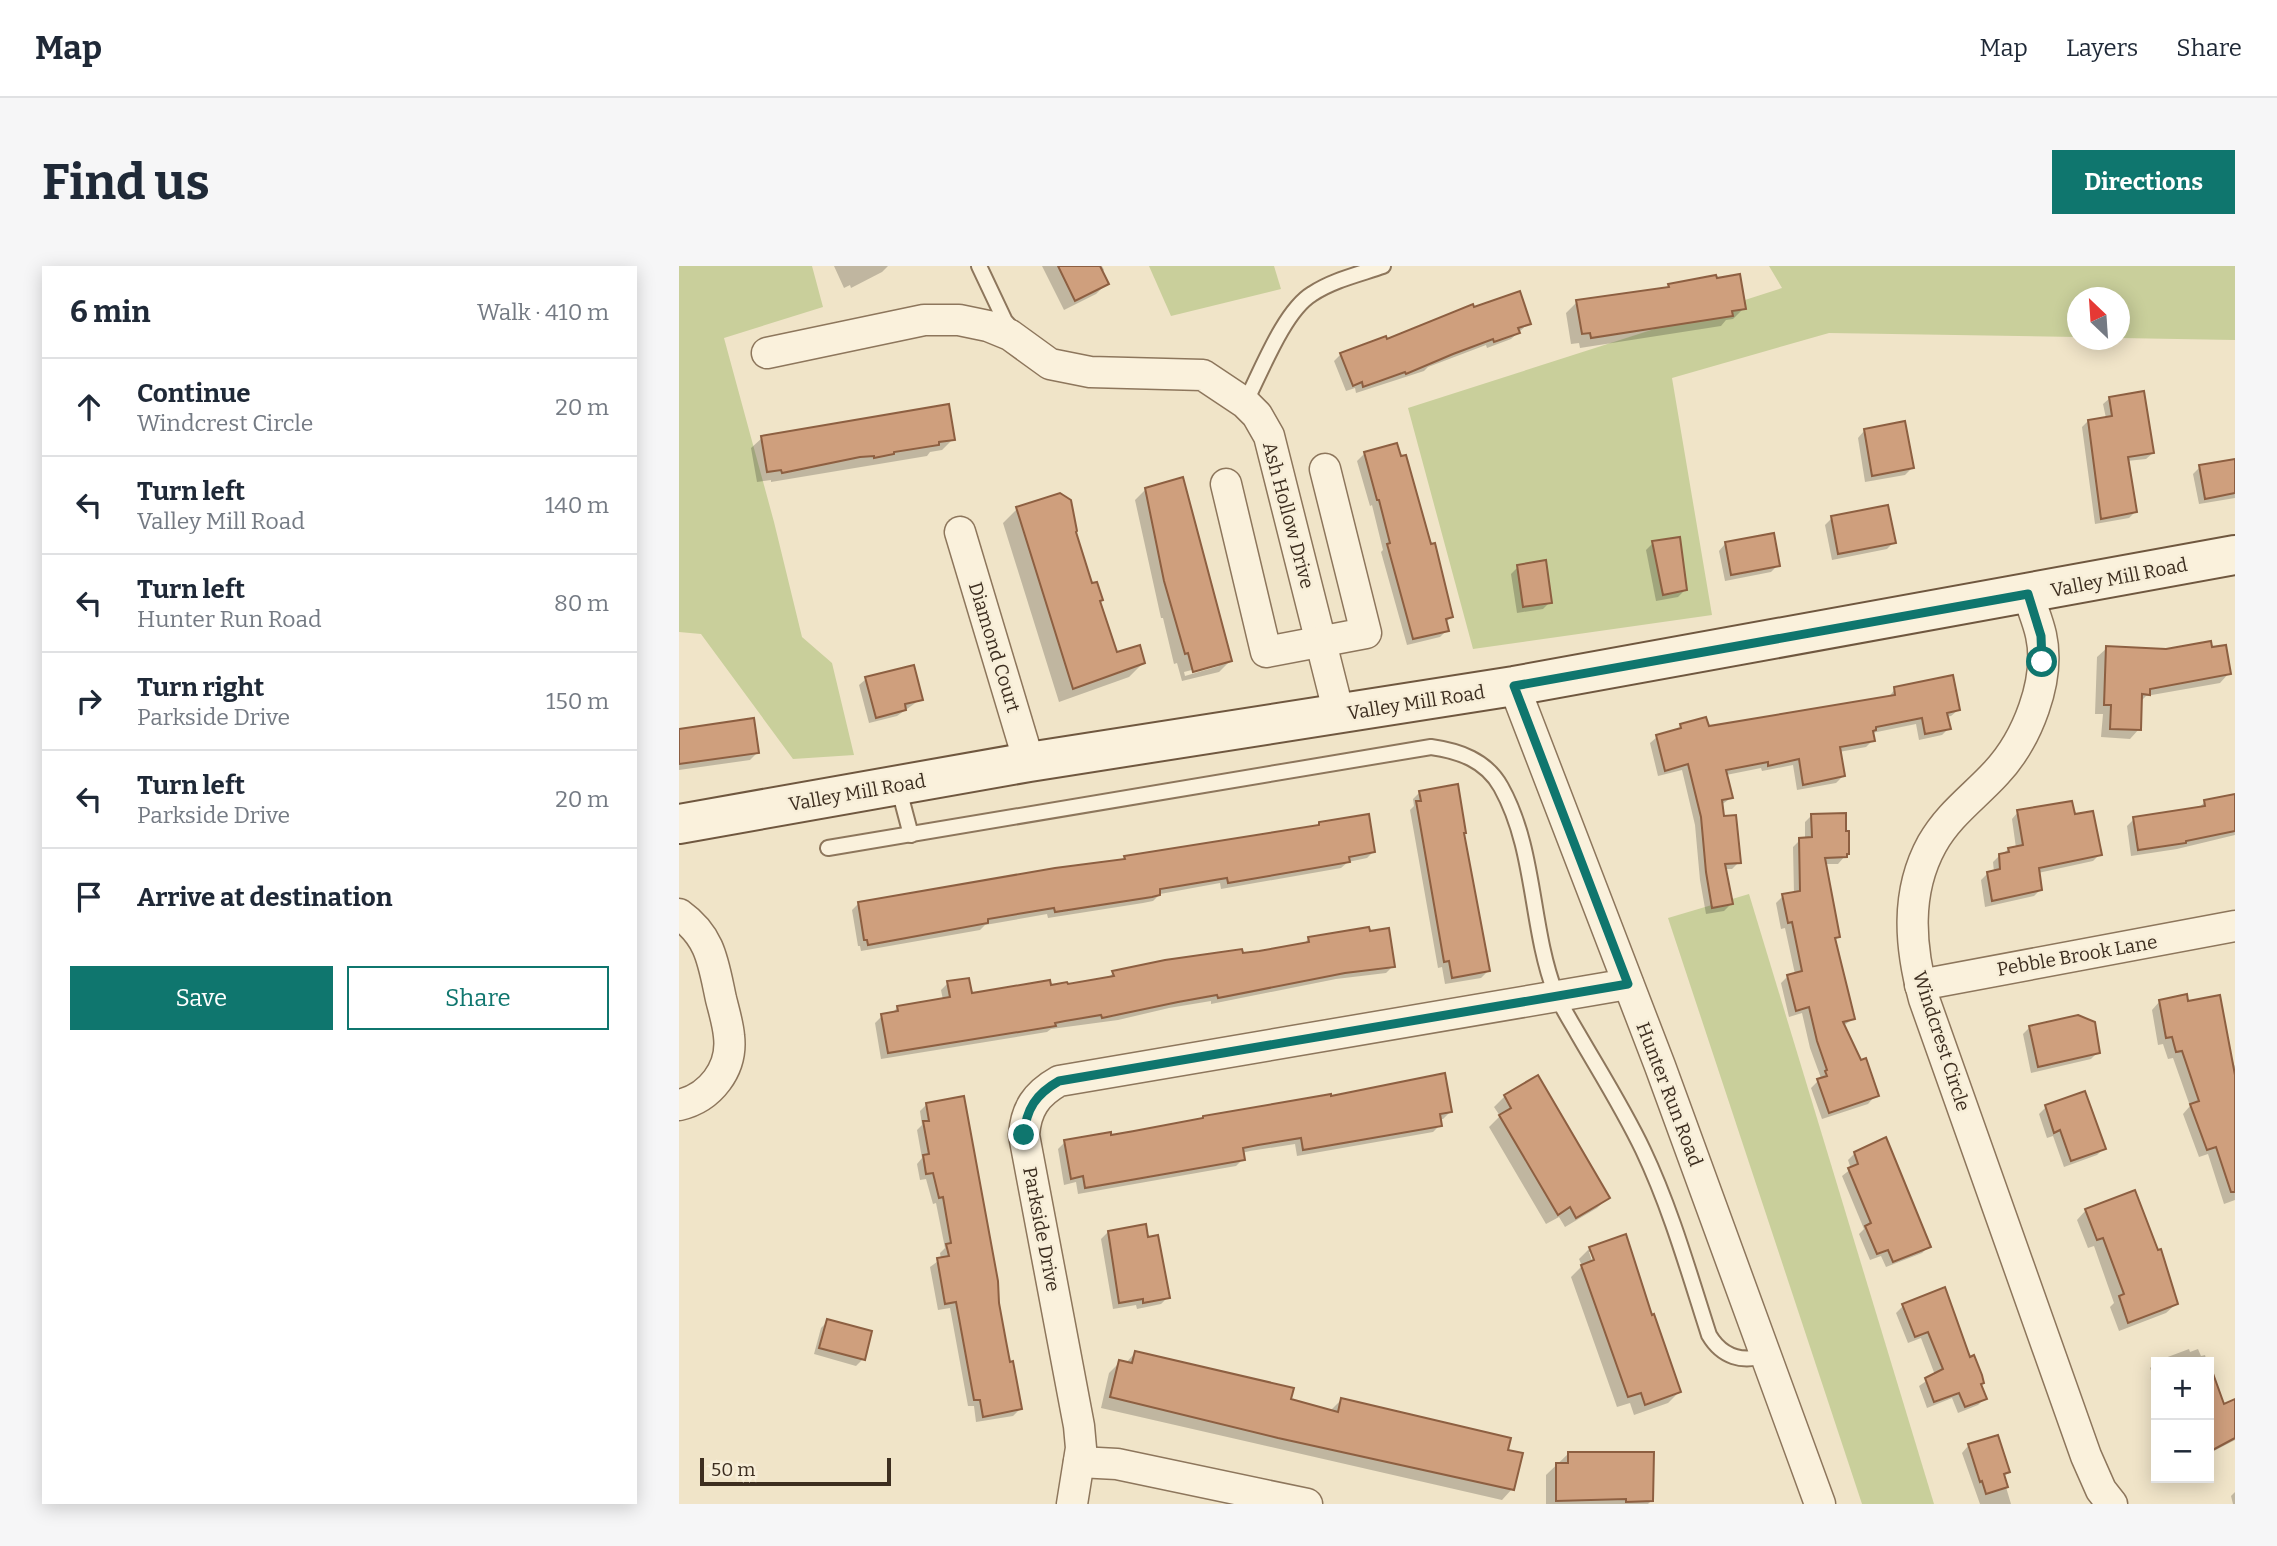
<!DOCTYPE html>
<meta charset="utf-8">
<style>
body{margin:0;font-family:Bitter,serif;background:#f6f6f7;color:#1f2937}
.controls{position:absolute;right:21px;bottom:21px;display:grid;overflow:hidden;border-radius:0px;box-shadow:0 4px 18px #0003}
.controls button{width:63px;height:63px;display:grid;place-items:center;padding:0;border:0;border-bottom:2px solid #e0e1e3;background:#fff;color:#1f2937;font:35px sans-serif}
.compass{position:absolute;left:1388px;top:21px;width:63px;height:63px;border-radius:50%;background:#fff;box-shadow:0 4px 18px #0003;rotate:335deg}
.scale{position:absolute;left:21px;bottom:18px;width:191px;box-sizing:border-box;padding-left:7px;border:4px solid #3d2e20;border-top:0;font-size:19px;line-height:24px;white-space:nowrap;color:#3d2e20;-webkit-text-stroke:5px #f7eed8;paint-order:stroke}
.stop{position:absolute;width:21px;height:21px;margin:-16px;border:5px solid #0f766e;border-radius:50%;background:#fff}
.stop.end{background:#0f766e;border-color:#fff;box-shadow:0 2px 7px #0008}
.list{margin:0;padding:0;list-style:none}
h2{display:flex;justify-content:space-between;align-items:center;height:91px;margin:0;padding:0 28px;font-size:30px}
h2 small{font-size:23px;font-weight:400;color:#747a83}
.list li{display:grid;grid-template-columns:46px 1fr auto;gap:21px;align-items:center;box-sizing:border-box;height:98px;padding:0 28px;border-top:2px solid #e0e1e3}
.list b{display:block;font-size:26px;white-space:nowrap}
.list p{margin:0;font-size:23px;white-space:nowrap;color:#747a83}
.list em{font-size:23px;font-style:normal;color:#747a83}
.actions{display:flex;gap:14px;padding:21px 28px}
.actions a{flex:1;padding:16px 0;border:2px solid #0f766e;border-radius:0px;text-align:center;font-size:24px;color:#0f766e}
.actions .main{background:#0f766e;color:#fff}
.icon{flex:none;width:38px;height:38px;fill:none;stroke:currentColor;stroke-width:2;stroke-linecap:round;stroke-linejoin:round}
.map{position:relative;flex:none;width:1556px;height:1238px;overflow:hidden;border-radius:0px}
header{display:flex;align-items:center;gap:42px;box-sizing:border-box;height:98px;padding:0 35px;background:#fff;border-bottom:2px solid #e0e1e3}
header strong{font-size:33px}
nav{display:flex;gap:38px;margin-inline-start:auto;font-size:24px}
.intro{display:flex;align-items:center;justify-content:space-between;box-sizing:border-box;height:168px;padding:0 42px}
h1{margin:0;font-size:49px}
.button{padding:18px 32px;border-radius:0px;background:#0f766e;color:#fff;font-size:24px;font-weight:700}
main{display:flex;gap:42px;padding:0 42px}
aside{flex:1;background:#fff;border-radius:0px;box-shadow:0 4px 18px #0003}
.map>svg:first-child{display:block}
.green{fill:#c9cf9b}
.shadow{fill:#0003;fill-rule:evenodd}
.building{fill:#cf9f7d;stroke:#8d5f41;stroke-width:2}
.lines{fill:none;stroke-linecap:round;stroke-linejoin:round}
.lane-casing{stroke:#8d765c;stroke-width:18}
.street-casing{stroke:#8d765c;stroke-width:33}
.secondary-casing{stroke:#6f573f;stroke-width:42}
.lane{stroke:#faf1dc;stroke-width:14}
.street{stroke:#faf1dc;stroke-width:30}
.secondary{stroke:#faf1dc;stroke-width:38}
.route{stroke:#0f766e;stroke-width:9}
.labels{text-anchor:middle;stroke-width:5;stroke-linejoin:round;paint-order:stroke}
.street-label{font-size:19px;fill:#3d2e20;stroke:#f7eed8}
</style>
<header>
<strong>Map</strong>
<nav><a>Map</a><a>Layers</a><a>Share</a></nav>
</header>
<div class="intro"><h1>Find us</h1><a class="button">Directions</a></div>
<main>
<aside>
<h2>6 min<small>Walk · 410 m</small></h2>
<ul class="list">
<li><svg class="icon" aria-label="ahead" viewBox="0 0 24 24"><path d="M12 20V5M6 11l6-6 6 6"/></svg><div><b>Continue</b><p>Windcrest Circle</p></div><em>20 m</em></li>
<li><svg class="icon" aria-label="left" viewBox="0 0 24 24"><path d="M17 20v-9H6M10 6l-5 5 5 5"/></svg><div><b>Turn left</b><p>Valley Mill Road</p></div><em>140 m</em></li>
<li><svg class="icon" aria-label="left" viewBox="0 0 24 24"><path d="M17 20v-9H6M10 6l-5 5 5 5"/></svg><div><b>Turn left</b><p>Hunter Run Road</p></div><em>80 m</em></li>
<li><svg class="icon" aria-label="right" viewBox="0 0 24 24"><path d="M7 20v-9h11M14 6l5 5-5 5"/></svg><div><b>Turn right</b><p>Parkside Drive</p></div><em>150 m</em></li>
<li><svg class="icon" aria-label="left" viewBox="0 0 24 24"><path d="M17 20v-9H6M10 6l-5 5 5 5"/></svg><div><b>Turn left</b><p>Parkside Drive</p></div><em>20 m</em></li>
<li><svg class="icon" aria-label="arrive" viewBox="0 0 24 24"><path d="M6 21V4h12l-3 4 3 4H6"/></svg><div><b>Arrive at destination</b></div></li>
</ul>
<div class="actions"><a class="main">Save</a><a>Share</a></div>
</aside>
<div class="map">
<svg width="1556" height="1238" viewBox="0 0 1556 1238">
<rect width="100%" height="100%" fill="#f0e4c8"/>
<!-- green -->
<g class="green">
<polygon points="0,0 133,0 144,41 45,72 95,256 123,371 153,397 175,489 114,493 22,368 0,366"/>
<polygon points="470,0 595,0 602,23 492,50"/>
<polygon points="1090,0 1556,0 1556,74 1441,72 1440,32 1398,32 1398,71 1150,67 993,112 1033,349 794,383 729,142 1103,22"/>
<polygon points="1070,628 1255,1238 1183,1238 989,652"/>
</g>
<!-- shadow -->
<g class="shadow">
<polygon points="155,0 209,0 203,6 172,22 171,19 165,22"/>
<polygon points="363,0 423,0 425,4 422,7 428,17 417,28 385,44"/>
<polygon points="990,19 1065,42 1054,53 1047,54 1042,60 901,82 900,77 892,78 887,47 898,36 987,23"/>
<polygon points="850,57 832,73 808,82 807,79 749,101 745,105 677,127 676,122 667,125 655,95 662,88 707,75"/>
<polygon points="1431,132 1474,187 1467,193 1448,195 1456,246 1450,252 1416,258 1403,161 1409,155 1427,152 1424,138"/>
<polygon points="1185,165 1233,202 1226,209 1186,216 1179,172"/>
<polygon points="83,172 274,173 263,184 251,186 248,190 92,216 92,214 78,216 72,182"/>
<polygon points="717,180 772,351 766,357 768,364 761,371 728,379 702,286 704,284 693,239 691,240 678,195 685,188"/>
<polygon points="1556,195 1556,232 1520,238 1514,208 1521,201"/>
<path d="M467,223L551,395L540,406L503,415L498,397L495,398L484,352H482L456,234ZM540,397V400L506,410L505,406Z"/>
<polygon points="338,243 395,266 437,388 464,397 450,411 380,436 324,257"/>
<polygon points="1153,252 1215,276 1208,283 1153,294 1146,259"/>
<polygon points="974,277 1006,324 999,331 977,335 967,284"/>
<polygon points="1046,278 1099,299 1092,306 1046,315 1040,285"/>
<polygon points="839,301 871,336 864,343 838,347 832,308"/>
<polygon points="1428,382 1487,385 1550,407 1541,417 1467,430 1461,436 1460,463 1451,473 1422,471 1424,448 1416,448 1418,391"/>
<polygon points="187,413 242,433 218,450 190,457 180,419"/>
<polygon points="1216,423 1279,444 1272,450 1267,451 1270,462 1263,469 1240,474 1237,458 1193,467 1194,474 1187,481 1160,486 1164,510 1157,517 1118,524 1114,499 1083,505 1082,502 1047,509 1052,532 1042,539 1043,551 1060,596 1053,603 1045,603 1052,638 1045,645 1027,648 1021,614 1016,559 1003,504 979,510 971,477 978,471 996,466 1002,460 1028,462 1209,432"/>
<polygon points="0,465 78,487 71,494 0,504"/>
<polygon points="741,526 783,568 809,705 802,712 766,718 763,701 759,702 731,544 735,540 734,533"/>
<polygon points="1556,530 1556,569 1498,583 1452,590 1448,560 1455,553 1518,543 1526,536"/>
<polygon points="1339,546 1394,550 1421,588 1414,595 1359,607 1361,624 1355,630 1306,641 1302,614 1309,607 1315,606 1314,596 1321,589 1330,583 1337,582 1333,553"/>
<polygon points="1133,549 1166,590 1159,598 1145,598 1159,671 1155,675 1174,753 1164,760 1196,830 1189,838 1143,853 1132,822 1142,812 1131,782 1123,747 1110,751 1102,717 1109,710 1116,708 1106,662 1102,663 1097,637 1104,630 1115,628 1114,581 1121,574 1126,573 1126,556"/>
<polygon points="695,585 688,592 669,596 662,602 542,623 541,617 481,628 474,635 464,637 369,652 368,648 306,659 301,664 182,685 181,680 179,680 173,644 180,637 443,595 446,592"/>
<polygon points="630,672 714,700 707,707 657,713 532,738 532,735 490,742 439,754 372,763 368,766 202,793 196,757 203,750 212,748 218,742 264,734 262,724 269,717 292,729 387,721 428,713 434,707 624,679"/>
<polygon points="1481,735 1508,737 1549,781 1556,801 1556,934 1545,938 1529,888 1520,891 1504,848 1511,840 1494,792 1489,793 1484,778 1479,779 1473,744"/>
<polygon points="1351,761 1419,786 1412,793 1352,807 1344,768"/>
<polygon points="826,830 929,932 918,942 886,961 880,951 867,958 810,861 821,850 815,841"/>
<polygon points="651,832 771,846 764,853 760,853 761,859 754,866 618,890 616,878 571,885 563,887 564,893 557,900 399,928 397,916 385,919 379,883 386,876 431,871"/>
<polygon points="248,838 318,1037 341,1143 334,1150 297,1156 295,1140 289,1140 271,1042 259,1044 251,1001 262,993 261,987 266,982 257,937 254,938 247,913 241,914 238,898 243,892 238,864 243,859 241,845"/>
<polygon points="1367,841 1425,882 1418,889 1385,901 1374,870 1368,872 1360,848"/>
<polygon points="1176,887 1250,980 1243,987 1207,1001 1202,990 1191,994 1180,968 1185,963 1163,910 1172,903 1169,894"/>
<polygon points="1407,944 1497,1038 1487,1047 1440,1065 1431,1041 1435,1037 1415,980 1409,982 1398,954"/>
<polygon points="429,966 468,973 489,1031 482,1038 458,1043 457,1039 434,1043 422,973"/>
<path d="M911,982L972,1051L1000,1126L989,1137L955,1149L951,1137L938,1141L892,1011L903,1000L900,993ZM910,986H914L919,1002L916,1003Z"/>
<polygon points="1224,1040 1301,1119 1306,1132 1299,1139 1279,1147 1273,1132 1248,1142 1240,1120 1256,1109 1242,1072 1229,1077 1217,1047"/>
<polygon points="149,1055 184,1093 177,1100 135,1088 142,1062"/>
<polygon points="1510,1083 1511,1086 1519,1083 1522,1090 1526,1089 1528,1096 1477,1096 1477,1119 1471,1102 1478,1095"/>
<polygon points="456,1087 651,1145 662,1134 827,1185 833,1223 823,1234 422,1142 430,1107 441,1096 446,1098"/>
<polygon points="1530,1100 1545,1141 1556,1135 1556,1174 1531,1187"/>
<polygon points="1318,1171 1329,1205 1324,1211 1332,1238 1301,1238 1283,1187 1289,1180"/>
<polygon points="890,1187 972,1235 969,1238 867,1238 867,1209"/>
<polygon points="1556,1226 1556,1238 1554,1238 1552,1230"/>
</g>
<!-- building -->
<g class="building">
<polygon points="379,0 421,0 430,18 396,35"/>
<polygon points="1061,8 1067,43 1053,45 1054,50 912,72 911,67 903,68 897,34 990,21 989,18 1037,9 1038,12"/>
<polygon points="841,25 852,58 839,62 841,67 815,76 814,73 774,88 727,108 726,106 684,121 683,116 674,120 661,87 707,70 708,73 794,38 795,41"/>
<polygon points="1465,125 1475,187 1449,191 1458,246 1422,253 1409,154 1433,150 1430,131"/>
<polygon points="270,138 276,174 260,176 260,179 215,186 215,188 195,192 195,190 181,191 103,207 102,204 88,206 82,170"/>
<polygon points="1226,155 1235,202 1193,210 1185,163"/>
<polygon points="718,177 722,190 727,189 752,278 756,277 774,351 767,353 770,365 734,373 708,278 711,277 700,234 698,234 685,186"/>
<polygon points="1556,193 1556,227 1526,233 1520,199"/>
<polygon points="504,211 553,395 514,406 509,387 506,388 485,315 466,222"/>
<polygon points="381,227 392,234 398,265 397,266 413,317 418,316 424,334 421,335 438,386 461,379 466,397 394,423 337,241"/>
<polygon points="1209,239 1217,277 1159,288 1152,250"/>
<polygon points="1095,267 1101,300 1052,309 1046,276"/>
<polygon points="1001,271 1008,324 984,329 973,275"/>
<polygon points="867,294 873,337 844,341 838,299"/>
<polygon points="1532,375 1533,381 1547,379 1552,408 1471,423 1471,429 1463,428 1462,464 1431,463 1432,439 1425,439 1427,380 1487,383"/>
<polygon points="235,399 244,434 226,438 227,444 197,452 186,411"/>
<polygon points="1274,409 1281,444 1268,447 1272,463 1246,468 1243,452 1197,461 1197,464 1194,465 1196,475 1161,481 1166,510 1124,519 1120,493 1089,500 1089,496 1047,504 1054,532 1043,534 1045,550 1057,549 1062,597 1046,598 1054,638 1033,642 1027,606 1022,551 1009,498 986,505 977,469 1002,462 1001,458 1027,451 1030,460 1216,429 1215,421"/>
<polygon points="75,452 80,487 0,498 0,463"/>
<polygon points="779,518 787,567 785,567 811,705 773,712 770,695 765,696 737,535 742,535 740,525"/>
<polygon points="1556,528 1556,565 1507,575 1507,577 1459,584 1454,551 1526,540 1525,534"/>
<polygon points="1393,535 1396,548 1414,545 1423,589 1360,602 1363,624 1313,635 1308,606 1321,603 1320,588 1330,586 1329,582 1344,579 1338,544"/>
<polygon points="1167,547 1167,565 1170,565 1170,588 1168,588 1168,591 1146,592 1161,671 1156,672 1176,753 1164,756 1182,794 1187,792 1200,830 1150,847 1138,813 1148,810 1146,805 1148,804 1138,775 1130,741 1117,745 1108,709 1123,705 1113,656 1109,657 1103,628 1121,625 1120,572 1133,571 1132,548"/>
<polygon points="690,548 696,586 670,591 671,596 549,617 548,612 500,620 481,623 481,629 473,631 376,646 375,642 309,653 309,657 189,679 188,674 185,674 179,636 376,602 446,593 445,590 640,559 640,556"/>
<polygon points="690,661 691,665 710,662 716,701 666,707 539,732 538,729 499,736 423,752 422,749 386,755 376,757 377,760 209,787 202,748 219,745 218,740 271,731 268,715 290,712 293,727 371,714 372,719 388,716 389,718 435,710 433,705 486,694 563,683 564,687 580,685 630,676 629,671"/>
<polygon points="1508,728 1509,735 1541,729 1556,809 1556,926 1552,926 1537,881 1528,884 1511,838 1520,835 1503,785 1497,786 1493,771 1487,772 1480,734"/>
<polygon points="1399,749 1416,756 1421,787 1359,801 1350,760"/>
<polygon points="766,807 773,846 761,848 763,860 624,884 622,872 579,879 564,882 566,894 406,922 404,910 392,913 385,874 432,866 432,869 455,865 524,852 524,850 652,828 652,830"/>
<polygon points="859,809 931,932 897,952 891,941 879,949 820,849 832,842 825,829"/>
<polygon points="1406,825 1427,883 1392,895 1381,864 1375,867 1366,839"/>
<polygon points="285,830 319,1015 320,1037 327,1075 331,1096 334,1095 343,1143 304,1151 301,1134 295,1134 277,1036 266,1038 258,992 270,990 267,978 272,977 264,931 260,932 254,907 247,908 244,889 250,888 244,855 250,855 247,837"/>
<polygon points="1207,871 1252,981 1214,996 1209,984 1198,988 1186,960 1192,957 1169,902 1179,898 1175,886"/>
<polygon points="1456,924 1479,984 1482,983 1499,1038 1449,1057 1440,1030 1445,1028 1424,972 1418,974 1406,943"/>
<polygon points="467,958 469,971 479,969 491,1032 464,1037 464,1033 440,1037 429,965"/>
<polygon points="947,968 973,1049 975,1048 1002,1126 966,1139 962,1127 949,1131 902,999 915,994 910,981"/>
<polygon points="1266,1021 1291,1091 1295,1089 1303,1109 1305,1117 1302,1118 1308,1133 1286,1141 1280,1127 1255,1136 1246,1112 1264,1103 1249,1066 1236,1071 1223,1038"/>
<polygon points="148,1053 193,1065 186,1094 140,1082"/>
<polygon points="456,1085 615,1122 612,1133 659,1146 662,1132 832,1172 829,1184 844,1187 835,1224 599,1172 431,1131 440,1094 453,1097"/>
<polygon points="1530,1102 1532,1102 1545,1138 1556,1133 1556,1172 1530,1186"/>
<polygon points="1319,1169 1331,1206 1325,1208 1329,1221 1307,1228 1303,1215 1301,1216 1289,1178"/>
<polygon points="889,1186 975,1186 974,1235 947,1236 947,1233 877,1235 877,1197 889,1197"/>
</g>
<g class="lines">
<!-- lane casing -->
<g class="lane-casing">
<g id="lane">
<polyline points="300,0 326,55 334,64"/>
<path d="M566,137C582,106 605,45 633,28C654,14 681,8 704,0"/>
<polyline points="219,520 232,569"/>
<path d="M149,582L752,481C780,485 807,494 822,521C857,584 851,660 876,726C882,740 891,754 899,768C921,806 945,844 964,884C992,943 1010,1007 1030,1069C1043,1091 1063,1097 1087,1089"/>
</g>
</g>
<!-- street casing -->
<g class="street-casing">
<g id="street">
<polyline points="88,87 245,54 280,54 309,60 331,69 371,98 411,106 524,109 566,137 578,149 590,170 660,448"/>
<polyline points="547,218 587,386 687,367 646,203"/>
<polyline points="281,266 350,496"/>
<path d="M1349,328C1353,342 1359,355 1362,369C1372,414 1348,474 1317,507C1295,531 1270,548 1253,578C1226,627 1231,681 1245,733L1407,1190L1422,1224L1433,1238"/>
<polyline points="835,420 981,800 1141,1238"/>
<path d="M0,648C32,671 34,696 42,733C45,745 49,758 50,770C54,803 31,832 0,839"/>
<polyline points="1241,719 1556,660"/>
<polyline points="400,1196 438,1198 628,1238"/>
<path d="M393,1238L402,1182L400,1160L345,869C347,843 357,828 380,815L949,718"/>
</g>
</g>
<!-- secondary casing -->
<g class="secondary-casing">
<polyline id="secondary" points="0,558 350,496 835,420 1556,289"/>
</g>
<!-- lane -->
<use href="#lane" class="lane"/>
<!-- street -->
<use href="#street" class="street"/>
<!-- secondary -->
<use href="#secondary" class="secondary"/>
</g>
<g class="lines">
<!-- route -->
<path class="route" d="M345,869C347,843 357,828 380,815L949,718L835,420L1349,328L1362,370L1363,396"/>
</g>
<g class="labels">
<!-- street labels -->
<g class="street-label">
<text transform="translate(610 249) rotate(75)" y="7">Ash Hollow Drive</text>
<text transform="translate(1440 311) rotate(-11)" y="7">Valley Mill Road</text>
<text transform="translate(316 381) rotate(73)" y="7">Diamond Court</text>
<text transform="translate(737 436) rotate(-9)" y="7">Valley Mill Road</text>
<text transform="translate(178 526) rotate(-10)" y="7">Valley Mill Road</text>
<text transform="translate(1398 689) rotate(-10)" y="7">Pebble Brook Lane</text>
<text transform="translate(1263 775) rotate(72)" y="7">Windcrest Circle</text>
<text transform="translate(991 828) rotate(69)" y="7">Hunter Run Road</text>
<text transform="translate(363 963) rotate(79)" y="7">Parkside Drive</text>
</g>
</g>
</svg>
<div class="controls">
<button>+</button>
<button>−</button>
</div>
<svg class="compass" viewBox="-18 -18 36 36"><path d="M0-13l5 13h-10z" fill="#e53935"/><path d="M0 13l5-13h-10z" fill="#747a83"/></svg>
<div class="scale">50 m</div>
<div class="stop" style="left:1363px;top:396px"></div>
<div class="stop end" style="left:345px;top:869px"></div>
</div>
</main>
